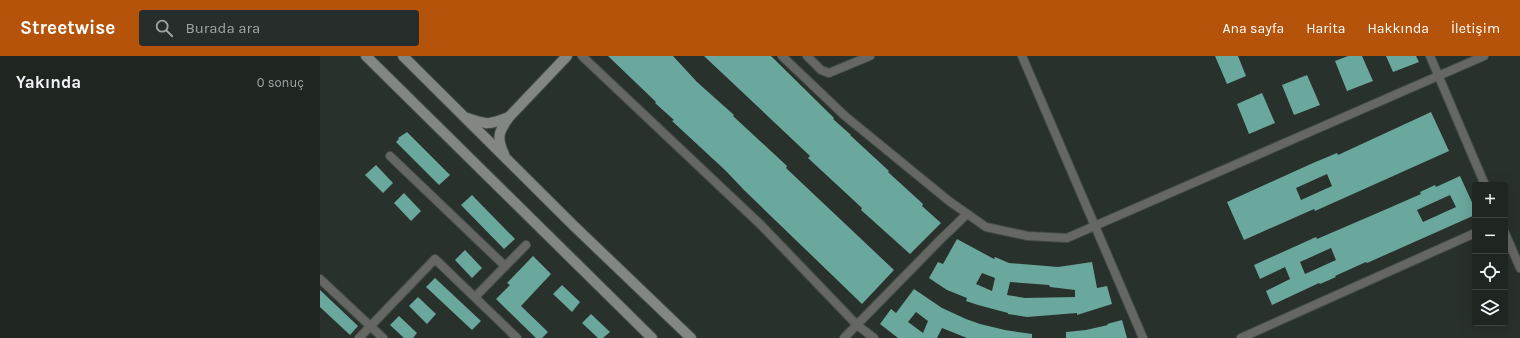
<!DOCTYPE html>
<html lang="tr">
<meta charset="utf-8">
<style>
body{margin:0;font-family:Karla,sans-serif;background:#272d2a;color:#f1f3f6}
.controls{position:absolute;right:12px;bottom:12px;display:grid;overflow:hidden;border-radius:4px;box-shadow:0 4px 16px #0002}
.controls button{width:36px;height:36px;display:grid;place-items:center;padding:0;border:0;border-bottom:1px solid #3c423f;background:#1f2521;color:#f1f3f6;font:20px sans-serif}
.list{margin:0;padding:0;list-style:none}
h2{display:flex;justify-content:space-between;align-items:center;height:52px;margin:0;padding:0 16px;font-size:17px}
h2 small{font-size:13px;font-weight:400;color:#a1a5a5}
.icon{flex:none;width:22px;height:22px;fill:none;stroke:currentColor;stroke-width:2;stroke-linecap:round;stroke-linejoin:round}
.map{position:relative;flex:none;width:1200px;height:282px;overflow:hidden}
header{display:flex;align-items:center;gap:24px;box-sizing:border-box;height:56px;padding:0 20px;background:#b45309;color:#fff}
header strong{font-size:19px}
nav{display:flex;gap:22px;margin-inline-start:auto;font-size:14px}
.search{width:280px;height:36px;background:#272d2a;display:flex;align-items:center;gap:10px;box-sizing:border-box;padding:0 14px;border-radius:4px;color:#a1a5a5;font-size:15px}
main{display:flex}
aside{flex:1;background:#1f2521}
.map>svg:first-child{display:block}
.building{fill:#6aa79c;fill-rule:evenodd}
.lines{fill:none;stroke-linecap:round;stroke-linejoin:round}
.street-casing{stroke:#444c47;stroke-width:10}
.secondary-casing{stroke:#444c47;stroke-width:12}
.street{stroke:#656764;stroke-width:8}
.secondary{stroke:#838781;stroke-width:10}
</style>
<header>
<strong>Streetwise</strong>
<div class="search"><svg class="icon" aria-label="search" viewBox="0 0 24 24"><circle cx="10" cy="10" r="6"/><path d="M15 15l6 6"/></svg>Burada ara</div>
<nav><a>Ana sayfa</a><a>Harita</a><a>Hakkında</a><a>İletişim</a></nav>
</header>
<main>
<aside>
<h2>Yakında<small>0 sonuç</small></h2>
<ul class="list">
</ul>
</aside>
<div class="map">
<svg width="1200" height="282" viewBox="0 0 1200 282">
<rect width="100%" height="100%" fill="#29312c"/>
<!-- building -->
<g class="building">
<polygon points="288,0 353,0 377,26 414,59 413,60 467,110 466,112 574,214 542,248 424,134 406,115 352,65 354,64 335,47 336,46"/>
<polygon points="384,0 451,0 514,62 513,63 531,79 530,79 569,115 568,116 603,148 602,150 621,167 590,198 541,154 542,152 488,102 490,100"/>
<polygon points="895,0 918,0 926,20 907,28"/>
<polygon points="1028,0 1042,0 1053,25 1027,35 1015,5"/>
<polygon points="1066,0 1096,0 1099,6 1073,16"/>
<polygon points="987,19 1000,49 974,59 962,29"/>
<polygon points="942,37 955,67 929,78 917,48"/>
<path d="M1111,56L1129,95L995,155L994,153L924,184L907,146L993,107L1017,97L1018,99ZM1007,118L1012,130L981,144L976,132Z"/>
<polygon points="87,76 130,119 119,129 76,86 79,83 78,82"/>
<polygon points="56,109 73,127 63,137 45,119"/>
<path d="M1140,120L1155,153V159L1047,207L1046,206L1015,220L1016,221L1000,228L999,227L952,249L946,235L970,223L965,211L940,223L934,209L996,181L997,183L1069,152L1101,138L1100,136L1115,129L1116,131ZM1130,139L1136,151L1103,166L1097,154ZM1011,192L1016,204L985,218L980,206Z"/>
<polygon points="84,137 101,155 91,165 74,147"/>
<polygon points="152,139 195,183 184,193 141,149"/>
<path d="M637,183L674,203L675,201L689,207L738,211L772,206L777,232L787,230L792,248L757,259V257L707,261L688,258V257L658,249L646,245L647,242L627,234L609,222L618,206L623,208ZM662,217L675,222L672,235L656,228ZM690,226L729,229L730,231L755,234V241L705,242L687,239Z"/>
<polygon points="145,194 162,212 152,222 135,204"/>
<polygon points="213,200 231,218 201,250 228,276 222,282 216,282 176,243 190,229 187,227"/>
<polygon points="115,222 161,265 152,274 106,231"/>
<polygon points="242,229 260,246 252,256 233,238"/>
<path d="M594,233L622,252L646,263L660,268L685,274L712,278V282H647L622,272L617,282H578L560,268L571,253L576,257ZM596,256L608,265L603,277L588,266Z"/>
<polygon points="0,234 38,270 30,279 0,251"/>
<polygon points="98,241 116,258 107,268 89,250"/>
<polygon points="271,258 290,276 283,282 278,282 262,267"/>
<polygon points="79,260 97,277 93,282 84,282 70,269"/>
<polygon points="802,264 807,282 746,282 746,276 766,274 788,269 787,268"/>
</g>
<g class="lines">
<!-- street casing -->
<g class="street-casing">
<g id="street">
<polyline points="262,0 441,169 537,269 554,282"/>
<polyline points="462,0 525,60 629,145 666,171 708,180 747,182 1164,0"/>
<polyline points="487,0 501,14 509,17 550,0"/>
<polyline points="702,0 823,282"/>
<polyline points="1110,0 1165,129"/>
<polyline points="70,100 185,210"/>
<polyline points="1185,177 1200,212"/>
<polyline points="0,223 63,282"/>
<polyline points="155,241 206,189"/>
<polyline points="39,282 115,203 197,282"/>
<polyline points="524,282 620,184 647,158"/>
<polyline points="921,282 1155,177"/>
</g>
</g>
<!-- secondary casing -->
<g class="secondary-casing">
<g id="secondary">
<polyline points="46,0 332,282"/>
<polyline points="83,0 254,170 371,282"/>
<polyline points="189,61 247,0"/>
<path d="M147,62C167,69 169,69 189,61C179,75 176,81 184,98"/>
</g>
</g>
<!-- street -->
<use href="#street" class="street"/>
<!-- secondary -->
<use href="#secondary" class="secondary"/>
</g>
</svg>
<div class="controls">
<button>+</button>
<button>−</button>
<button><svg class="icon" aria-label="locate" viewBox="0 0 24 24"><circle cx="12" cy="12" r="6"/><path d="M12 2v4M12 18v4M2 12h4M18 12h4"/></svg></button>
<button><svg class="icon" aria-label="layers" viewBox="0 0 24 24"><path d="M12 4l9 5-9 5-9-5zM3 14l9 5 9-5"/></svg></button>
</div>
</div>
</main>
